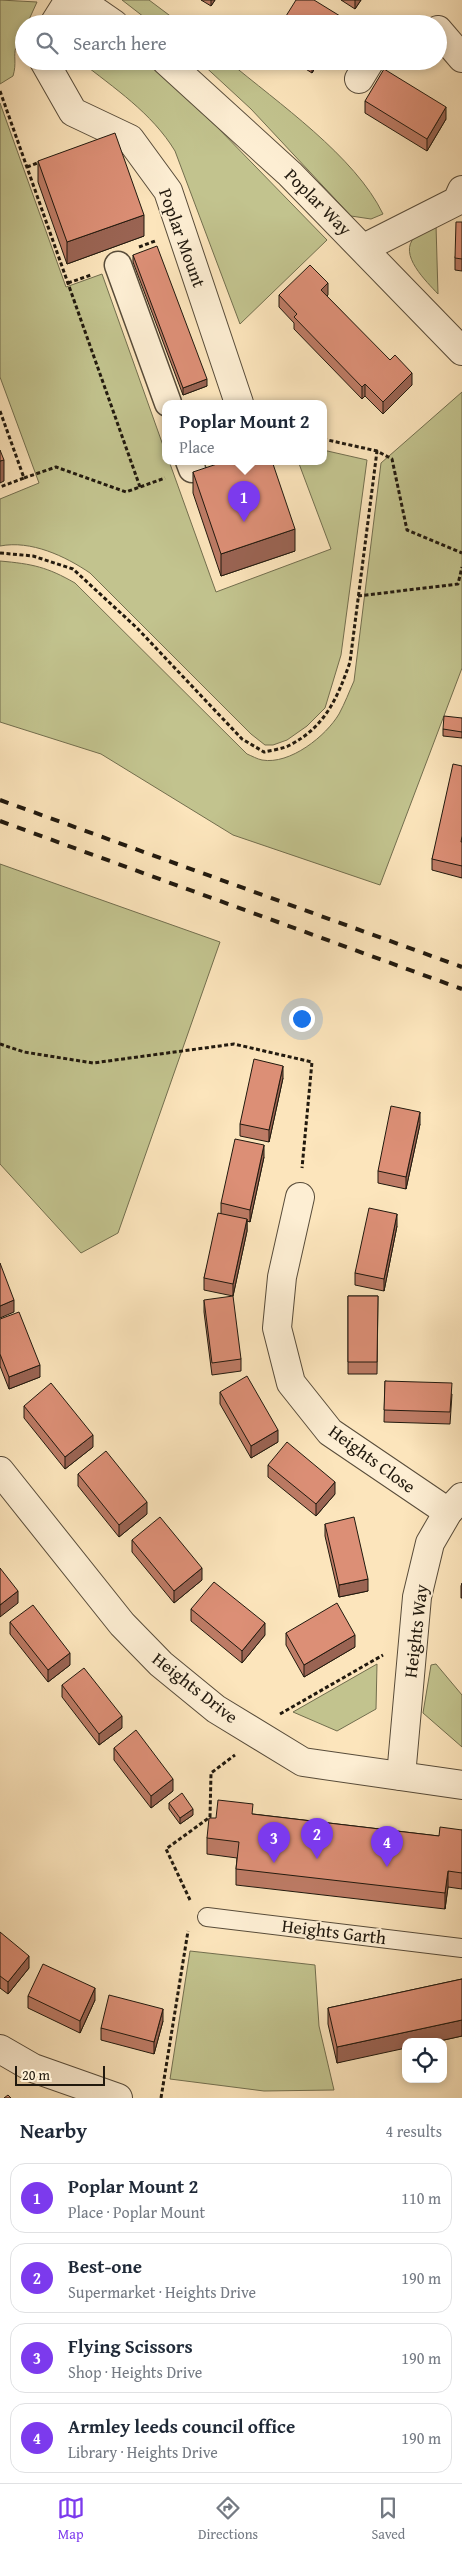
<!DOCTYPE html>
<meta charset="utf-8">
<style>
body{margin:0;font-family:"Gentium Book Plus",serif;background:#f2f2f3;color:#1f2937}
.controls{position:absolute;right:15px;bottom:15px;display:grid;overflow:hidden;border-radius:10px;box-shadow:0 2px 8px #0003}
.controls button{width:45px;height:45px;display:grid;place-items:center;padding:0;border:0;border-bottom:1px solid #e0e1e3;background:#fff;color:#1f2937;font:25px sans-serif}
.scale{position:absolute;left:15px;bottom:12px;width:90px;box-sizing:border-box;padding-left:5px;border:2px solid #21190e;border-top:0;font-size:14px;line-height:18px;white-space:nowrap;color:#21190e;-webkit-text-stroke:4px #fdeed3;paint-order:stroke}
.you{position:absolute;left:301px;top:1018px;width:18px;height:18px;margin:-12px;border:4px solid #fff;border-radius:50%;background:#1a73e8;box-shadow:0 0 0 8px #1a73e833}
.badge{display:grid;place-items:center;width:32px;height:32px;border-radius:50%;background:#7c3aed;color:#fff;font-size:16px;font-weight:700}
.pin{position:absolute;translate:-50% -41px;filter:drop-shadow(0 1px 2px #0008)}
.pin::after{content:'';position:absolute;top:26px;width:18px;height:15px;background:inherit;clip-path:polygon(0 0,100% 0,50% 100%)}
.popup{position:absolute;left:162px;top:400px;width:165px;height:65px;box-sizing:border-box;display:grid;place-content:center;border-radius:10px;background:#fff;filter:drop-shadow(0 1px 4px #0005);font-size:16px;white-space:nowrap;color:#747a83}
.popup b{font-size:19px;color:#1f2937}
.popup::after{content:'';position:absolute;left:50%;top:100%;margin-left:-10px;border:10px solid transparent;border-top-color:#fff}
.list{margin:0;padding:0;list-style:none}
h2{display:flex;justify-content:space-between;align-items:center;height:65px;margin:0;padding:0 20px;font-size:21px}
h2 small{font-size:16px;font-weight:400;color:#747a83}
.list li{display:grid;grid-template-columns:32px 1fr auto;gap:15px;align-items:center;box-sizing:border-box;height:70px;margin:0 10px 10px;padding:0 10px;border:1px solid #e0e1e3;border-radius:15px}
.list b{display:block;font-size:19px;white-space:nowrap}
.list p{margin:0;font-size:16px;white-space:nowrap;color:#747a83}
.list em{font-size:16px;font-style:normal;color:#747a83}
.icon{flex:none;width:28px;height:28px;fill:none;stroke:currentColor;stroke-width:2;stroke-linecap:round;stroke-linejoin:round}
.map{position:relative;flex:none;width:462px;height:2098px;overflow:hidden}
.search{position:absolute;background:#fff;box-shadow:0 2px 8px #0003;left:15px;right:15px;top:15px;height:55px;display:flex;align-items:center;gap:12px;box-sizing:border-box;padding:0 18px;border-radius:28px;color:#747a83;font-size:19px}
.sheet{height:385px;background:#fff}
nav{display:flex;justify-content:space-around;align-items:center;box-sizing:border-box;height:70px;border-top:1px solid #e0e1e3;background:#fff;font-size:14px;color:#747a83}
nav a{display:grid;justify-items:center;gap:2px}
nav .on{color:#7c3aed}
.map>svg:first-child{display:block}
.green{fill:#c2c38e;stroke:#726e4e}
.lines{fill:none;stroke-linecap:round;stroke-linejoin:round}
.service-casing{stroke:#584c3a;stroke-width:20}
.pedestrian-casing{stroke:#584c3a;stroke-width:29}
.minor-casing{stroke:#584c3a;stroke-width:30}
.path{stroke:#21190e;stroke-width:3;stroke-dasharray:4 2.5;stroke-linecap:butt}
.service{stroke:#fdeed3;stroke-width:18}
.pedestrian{stroke:#fdeed3;stroke-width:26}
.minor{stroke:#fdeed3;stroke-width:28}
.rail{stroke:#21190e;stroke-width:4;stroke-dasharray:9 9;stroke-linecap:butt}
.wall{fill:#bd7b65;stroke:#21190e}
.shaded-wall{fill:#9a6453;stroke:#21190e}
.building{fill:#dc8f76;stroke:#21190e}
.labels{text-anchor:middle;stroke-width:4;stroke-linejoin:round;paint-order:stroke}
.street-label{font-size:18px;fill:#21190e;stroke:#fdeed3}
</style>
<div class="map">
<svg width="462" height="2098" viewBox="0 0 462 2098">
<rect width="100%" height="100%" fill="#fce5bc"/>
<filter id="stains"><feTurbulence type="fractalNoise" baseFrequency=".004" numOctaves="4"/><feColorMatrix values="0 0 0 0 .2 0 0 0 0 .09 0 0 0 0 .02 0 0 0 .5 -.17"/></filter>
<radialGradient id="worn" r=".72"><stop offset=".6" stop-color="#630" stop-opacity="0"/><stop offset="1" stop-color="#630" stop-opacity=".3"/></radialGradient>
<!-- green -->
<g class="green">
<path d="M0,0L37,2L27,24H24C24,33 18,38 16,47C13,56 17,63 13,76L0,84Z"/>
<polygon points="122,0 149,0 181,24 153,24"/>
<path d="M80,61H146L217,127L327,240L240,324L175,151C152,113 114,88 80,61Z"/>
<path d="M199,61H228C278,103 355,156 383,214L371,219L351,216L251,109Z"/>
<path d="M0,103L66,287L102,274L165,451V461H169L216,592L331,549L298,461H323V450L367,460L341,655L325,708L307,726L287,740L273,745H265L251,734L90,573C65,556 31,540 0,546V499L39,483L0,377Z"/>
<path d="M436,225L438,294C427,282 397,254 415,237C421,232 429,229 436,225Z"/>
<path d="M462,392V668L380,885L233,835L101,754L0,722V561C33,564 47,567 75,583L247,754C252,756 257,759 262,760C290,765 326,736 339,714C345,703 349,692 354,681L381,463Z"/>
<polygon points="0,864 220,942 118,1233 81,1253 0,1164"/>
<polygon points="377,1664 376,1709 337,1731 293,1712"/>
<polygon points="436,1664 462,1695 462,1747 423,1713 431,1665"/>
<polygon points="190,1951 315,1965 319,2026 334,2090 264,2091 170,2079"/>
</g>
<g class="lines">
<!-- service casing -->
<g class="service-casing">
<polyline id="service" points="207,1917 462,1948"/>
</g>
<!-- pedestrian casing -->
<g class="pedestrian-casing">
<g id="pedestrian">
<polyline points="118,265 168,403"/>
<polyline points="189,461 192,469"/>
</g>
</g>
<!-- minor casing -->
<g class="minor-casing">
<g id="minor">
<polyline points="79,0 114,24"/>
<polyline points="54,24 69,0"/>
<polyline points="438,30 462,58"/>
<polyline points="44,61 73,112 130,139 168,191 239,403"/>
<polyline points="166,61 290,174 462,351"/>
<polyline points="359,79 370,61"/>
<polyline points="364,248 457,201 462,190"/>
<polyline points="300,1197 282,1277 277,1328 291,1383 330,1432 448,1512"/>
<polyline points="0,1471 122,1624 161,1664 216,1709 303,1762 462,1785"/>
<polyline points="401,1776 417,1597 430,1543 448,1512 462,1497"/>
<polyline points="0,2049 33,2068 118,2098"/>
</g>
</g>
<!-- path -->
<g class="path">
<polyline points="0,91 140,487"/>
<polyline points="27,167 40,162"/>
<polyline points="139,247 155,241"/>
<polyline points="68,283 91,275"/>
<polyline points="0,411 24,478 0,487"/>
<polyline points="323,439 377,451"/>
<polyline points="24,478 56,467 126,492 165,478"/>
<path d="M0,553L33,556L73,569L137,628L242,739L264,752C272,750 283,749 290,745C325,727 338,697 350,662L377,451L392,459L407,530L462,553"/>
<polyline points="358,596 458,584 462,567"/>
<polyline points="0,1044 24,1052 93,1063 234,1044 312,1062 302,1168"/>
<polyline points="280,1714 383,1655"/>
<polyline points="190,1900 166,1849 210,1817 211,1773 235,1755"/>
<polyline points="161,2098 188,1931"/>
</g>
<!-- service -->
<use href="#service" class="service"/>
<!-- pedestrian -->
<use href="#pedestrian" class="pedestrian"/>
<!-- minor -->
<use href="#minor" class="minor"/>
<!-- rail -->
<g class="rail">
<polyline points="0,800 462,967"/>
<polyline points="0,821 462,989"/>
</g>
</g>
<!-- wall -->
<g class="wall">
<polygon points="201,0 215,0 211,6"/>
<polygon points="341,0 361,0 355,9"/>
<polygon points="293,61 319,61 312,73"/>
<polygon points="365,101 446,119 427,151 365,113"/>
<polygon points="38,161 144,236 67,264 38,182"/>
<polygon points="462,222 462,271 455,270 455,258"/>
<polygon points="133,255 207,386 183,395 133,262"/>
<polygon points="279,295 328,295 327,296 412,385 383,414 365,396 362,399 294,329 294,323 279,307"/>
<polygon points="193,472 295,551 221,576 193,493"/>
<polygon points="462,718 462,738 443,736 443,729"/>
<polygon points="462,766 462,878 432,870 432,859"/>
<polygon points="283,1078 269,1142 240,1136 240,1124"/>
<polygon points="420,1124 406,1189 378,1183 378,1171"/>
<polygon points="264,1157 250,1222 247,1221 247,1231 233,1296 204,1290 204,1278 221,1214 221,1203"/>
<polygon points="397,1226 384,1291 355,1285 355,1273"/>
<polygon points="348,1296 378,1296 377,1374 348,1374"/>
<polygon points="204,1300 241,1359 241,1371 212,1375 204,1312"/>
<polygon points="0,1319 40,1377 9,1389 0,1366"/>
<polygon points="385,1381 452,1394 450,1424 384,1422"/>
<polygon points="220,1392 278,1442 251,1458 220,1404"/>
<polygon points="24,1406 93,1447 65,1469 24,1418"/>
<polygon points="268,1465 335,1494 316,1516 268,1477"/>
<polygon points="78,1474 147,1514 119,1537 78,1486"/>
<polygon points="325,1524 368,1591 339,1597 325,1536"/>
<polygon points="132,1540 202,1580 174,1603 132,1552"/>
<polygon points="462,1583 462,1598 461,1598 461,1586"/>
<polygon points="191,1609 265,1635 242,1663 191,1621"/>
<polygon points="10,1622 70,1665 48,1682 10,1634"/>
<polygon points="286,1633 355,1647 304,1677 286,1645"/>
<polygon points="62,1685 122,1728 99,1745 62,1697"/>
<polygon points="114,1748 173,1791 151,1808 114,1760"/>
<polygon points="169,1803 193,1815 180,1824 169,1809"/>
<polygon points="253,1814 439,1836 462,1830 462,1889 448,1887 445,1909 236,1885 236,1869 237,1858 207,1854 207,1838 216,1818"/>
<polygon points="0,1932 29,1968 8,1994 0,1988"/>
<polygon points="462,1979 462,2036 435,2042 406,2042 337,2063 328,2024 328,2008"/>
<polygon points="28,1996 95,2000 80,2033 28,2008"/>
<polygon points="163,2021 154,2054 101,2040 101,2028"/>
</g>
<!-- shaded-wall -->
<g class="shaded-wall">
<polygon points="211,0 215,0 211,6"/>
<polygon points="355,0 361,0 355,9"/>
<polygon points="340,16 340,24 335,24"/>
<polygon points="312,61 319,61 312,73"/>
<polygon points="446,107 446,119 427,151 427,139"/>
<polygon points="144,215 144,236 67,264 67,242"/>
<polygon points="328,283 328,295 321,302 321,290"/>
<polygon points="412,373 412,385 383,414 383,402"/>
<polygon points="207,379 207,386 183,395 183,388"/>
<polygon points="365,384 365,396 362,399 362,387"/>
<polygon points="4,460 4,481 0,483 0,461"/>
<polygon points="295,529 295,551 221,576 221,554"/>
<polygon points="283,1066 283,1078 269,1142 269,1130"/>
<polygon points="420,1112 420,1124 406,1189 406,1177"/>
<polygon points="264,1145 264,1157 250,1222 250,1210"/>
<polygon points="397,1214 397,1226 384,1291 384,1279"/>
<polygon points="247,1219 247,1231 233,1296 233,1284"/>
<polygon points="14,1300 14,1312 0,1318 0,1306"/>
<polygon points="40,1365 40,1377 9,1389 9,1377"/>
<polygon points="278,1430 278,1442 251,1458 251,1446"/>
<polygon points="93,1435 93,1447 65,1469 65,1457"/>
<polygon points="335,1482 335,1494 316,1516 316,1504"/>
<polygon points="147,1502 147,1514 119,1537 119,1525"/>
<polygon points="202,1568 202,1580 174,1603 174,1591"/>
<polygon points="368,1579 368,1591 339,1597 339,1585"/>
<polygon points="18,1591 18,1603 0,1617 0,1605"/>
<polygon points="265,1623 265,1635 242,1663 242,1651"/>
<polygon points="355,1635 355,1647 304,1677 304,1665"/>
<polygon points="70,1653 70,1665 48,1682 48,1670"/>
<polygon points="122,1716 122,1728 99,1745 99,1734"/>
<polygon points="173,1779 173,1791 151,1808 151,1796"/>
<polygon points="193,1809 193,1815 180,1824 180,1818"/>
<polygon points="448,1871 448,1887 445,1909 445,1893"/>
<polygon points="29,1956 29,1968 8,1994 8,1982"/>
<polygon points="95,1988 95,2000 80,2033 80,2021"/>
<polygon points="163,2009 163,2021 154,2054 154,2042"/>
<polygon points="462,2020 462,2036 435,2042 406,2042 406,2048 337,2063 337,2047"/>
</g>
<!-- building -->
<g class="building">
<polygon points="296,0 314,0 340,16 335,24 281,24"/>
<polygon points="384,69 446,107 427,139 365,101"/>
<polygon points="115,133 144,215 67,242 38,161"/>
<polygon points="456,222 462,222 462,259 455,258"/>
<polygon points="157,246 207,379 183,388 133,255"/>
<polygon points="310,265 328,283 321,290 390,360 395,355 412,373 383,402 365,384 362,387 294,317 297,314 279,295"/>
<polygon points="0,450 4,460 0,461"/>
<polygon points="226,461 272,461 295,529 221,554 193,472"/>
<polygon points="444,716 462,718 462,732 443,729"/>
<polygon points="453,764 462,766 462,836 461,842 462,842 462,866 432,859"/>
<polygon points="254,1059 283,1066 269,1130 240,1124"/>
<polygon points="391,1106 420,1112 406,1177 378,1171"/>
<polygon points="235,1139 264,1145 250,1210 221,1203"/>
<polygon points="369,1208 397,1214 384,1279 355,1273"/>
<polygon points="218,1213 247,1219 233,1284 204,1278"/>
<polygon points="0,1263 14,1300 0,1306"/>
<polygon points="233,1296 241,1359 212,1363 204,1300"/>
<polygon points="348,1296 378,1296 377,1362 348,1362"/>
<polygon points="19,1312 40,1365 9,1377 0,1354 0,1319"/>
<polygon points="247,1376 278,1430 251,1446 220,1392"/>
<polygon points="385,1381 452,1383 450,1412 384,1410"/>
<polygon points="51,1383 93,1435 65,1457 24,1406"/>
<polygon points="287,1442 335,1482 316,1504 268,1465"/>
<polygon points="106,1451 147,1502 119,1525 78,1474"/>
<polygon points="160,1517 202,1568 174,1591 132,1540"/>
<polygon points="354,1517 368,1579 339,1585 325,1524"/>
<polygon points="0,1568 18,1591 0,1605"/>
<polygon points="214,1582 265,1623 242,1651 191,1609"/>
<polygon points="337,1603 355,1635 304,1665 286,1633"/>
<polygon points="33,1605 70,1653 48,1670 10,1622"/>
<polygon points="84,1668 122,1716 99,1734 62,1685"/>
<polygon points="136,1730 173,1779 151,1796 114,1748"/>
<polygon points="182,1793 193,1809 180,1818 169,1803"/>
<polygon points="218,1800 253,1804 252,1814 439,1836 440,1827 462,1830 462,1873 448,1871 445,1893 236,1869 239,1842 207,1838 209,1818 216,1818"/>
<polygon points="0,1932 29,1956 8,1982 0,1976"/>
<polygon points="43,1964 95,1988 80,2021 28,1996"/>
<polygon points="462,1979 462,2020 337,2047 328,2008"/>
<polygon points="109,1995 163,2009 154,2042 101,2028"/>
<polygon points="8,2095 11,2098 4,2098"/>
</g>
<g class="labels">
<!-- street labels -->
<g class="street-label">
<text transform="translate(318 202) rotate(45)" y="6">Poplar Way</text>
<text transform="translate(182 238) rotate(70)" y="6">Poplar Mount</text>
<text transform="translate(372 1459) rotate(36)" y="6">Heights Close</text>
<text transform="translate(416 1631) rotate(-83)" y="6">Heights Way</text>
<text transform="translate(195 1688) rotate(38)" y="6">Heights Drive</text>
<text transform="translate(334 1932) rotate(7)" y="6">Heights Garth</text>
</g>
</g>
<rect width="100%" height="100%" filter="url(#stains)"/>
<rect width="100%" height="100%" fill="url(#worn)"/>
</svg>
<div class="controls">
<button><svg class="icon" aria-label="locate" viewBox="0 0 24 24"><circle cx="12" cy="12" r="6"/><path d="M12 2v4M12 18v4M2 12h4M18 12h4"/></svg></button>
</div>
<div class="scale">20 m</div>
<div class="you"></div>
<div class="pin badge" style="left:244px;top:522px">1</div>
<div class="popup"><b>Poplar Mount 2</b>Place</div>
<div class="pin badge" style="left:317px;top:1859px">2</div>
<div class="pin badge" style="left:274px;top:1863px">3</div>
<div class="pin badge" style="left:387px;top:1867px">4</div>
<div class="search"><svg class="icon" aria-label="search" viewBox="0 0 24 24"><circle cx="10" cy="10" r="6"/><path d="M15 15l6 6"/></svg>Search here</div>
</div>
<section class="sheet">
<h2>Nearby<small>4 results</small></h2>
<ul class="list">
<li><span class="badge">1</span><div><b>Poplar Mount 2</b><p>Place · Poplar Mount</p></div><em>110 m</em></li>
<li><span class="badge">2</span><div><b>Best-one</b><p>Supermarket · Heights Drive</p></div><em>190 m</em></li>
<li><span class="badge">3</span><div><b>Flying Scissors</b><p>Shop · Heights Drive</p></div><em>190 m</em></li>
<li><span class="badge">4</span><div><b>Armley leeds council office</b><p>Library · Heights Drive</p></div><em>190 m</em></li>
</ul>
</section>
<nav>
<a class="on"><svg class="icon" aria-label="map" viewBox="0 0 24 24"><path d="M3 6l6-2 6 2 6-2v14l-6 2-6-2-6 2zM9 4v14M15 6v14"/></svg>Map</a>
<a><svg class="icon" aria-label="directions" viewBox="0 0 24 24"><path d="M12 3l9 9-9 9-9-9zM9 14v-3h6M13 9l2 2-2 2"/></svg>Directions</a>
<a><svg class="icon" aria-label="saved" viewBox="0 0 24 24"><path d="M7 4h10v16l-5-4-5 4z"/></svg>Saved</a>
</nav>
